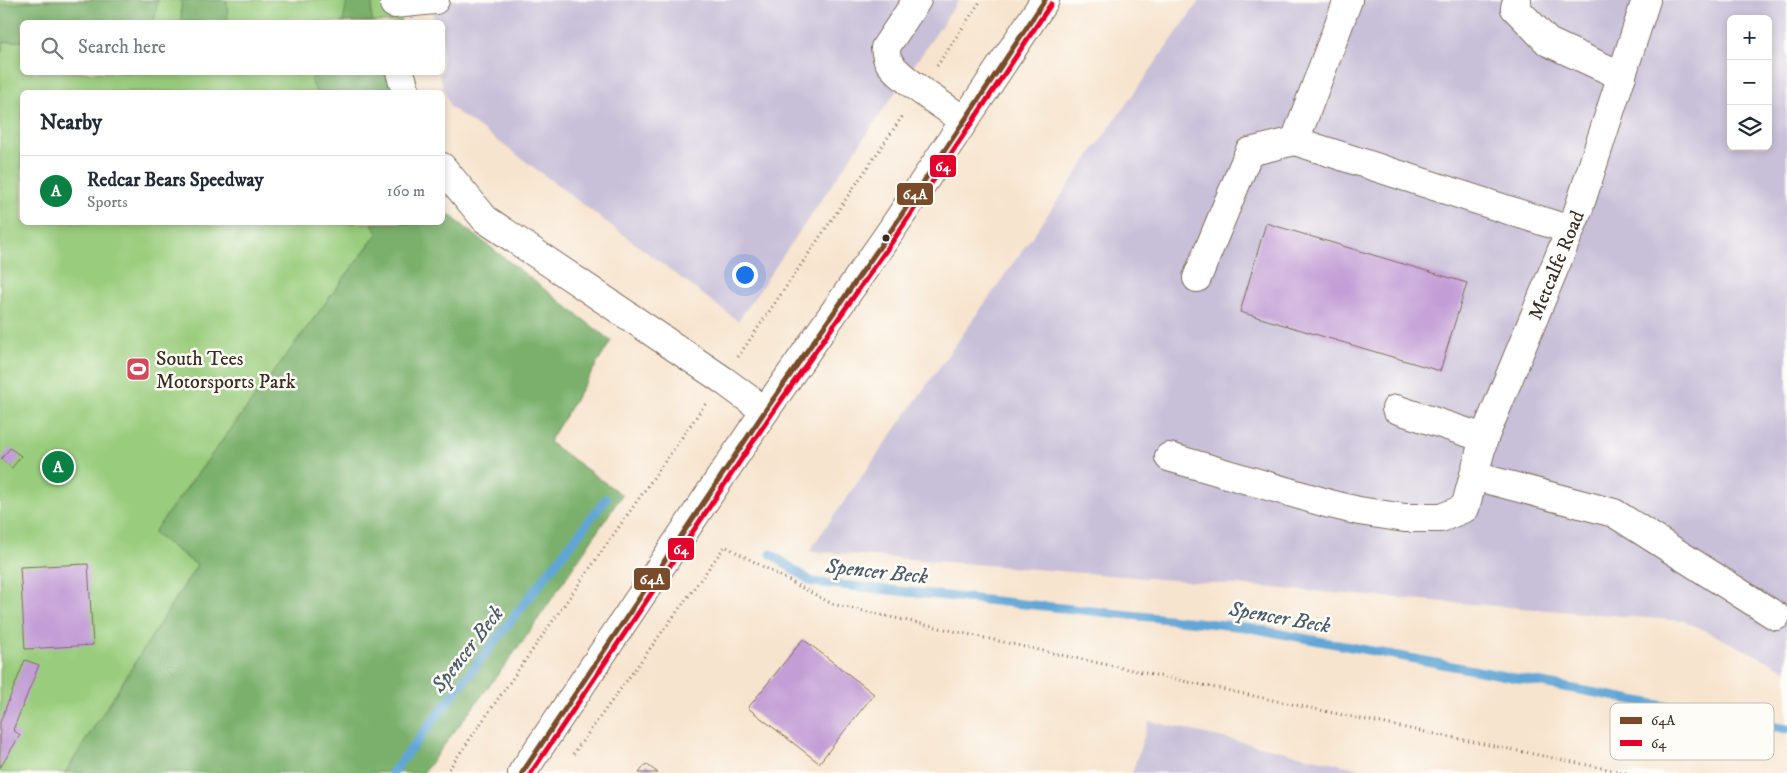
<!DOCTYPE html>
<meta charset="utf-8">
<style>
body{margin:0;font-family:"IM FELL DW Pica",serif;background:#f6f6f7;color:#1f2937}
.controls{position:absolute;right:15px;top:15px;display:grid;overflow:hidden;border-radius:8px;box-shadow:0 2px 8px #0003}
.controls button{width:45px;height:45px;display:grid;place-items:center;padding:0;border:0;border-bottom:1px solid #e0e1e3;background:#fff;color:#1f2937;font:25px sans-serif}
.you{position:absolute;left:744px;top:274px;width:18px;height:18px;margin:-12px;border:4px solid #fff;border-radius:50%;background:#1a73e8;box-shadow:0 0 0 8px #1a73e833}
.badge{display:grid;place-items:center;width:32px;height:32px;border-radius:50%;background:#0b8043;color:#fff;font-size:16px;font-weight:700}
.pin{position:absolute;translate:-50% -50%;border:2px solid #fff;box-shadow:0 1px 5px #0006}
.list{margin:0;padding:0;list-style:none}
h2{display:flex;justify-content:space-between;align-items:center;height:65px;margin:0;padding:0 20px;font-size:21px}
h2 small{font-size:16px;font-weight:400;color:#747a83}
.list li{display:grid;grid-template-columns:32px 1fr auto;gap:15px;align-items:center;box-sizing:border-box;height:70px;padding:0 20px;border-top:1px solid #e0e1e3}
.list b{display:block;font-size:19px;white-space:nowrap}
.list p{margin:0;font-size:16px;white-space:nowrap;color:#747a83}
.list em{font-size:16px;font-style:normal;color:#747a83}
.icon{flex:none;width:28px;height:28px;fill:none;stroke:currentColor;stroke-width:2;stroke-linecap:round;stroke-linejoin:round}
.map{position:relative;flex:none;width:1787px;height:773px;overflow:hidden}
.search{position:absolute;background:#fff;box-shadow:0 2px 8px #0003;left:20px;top:20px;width:425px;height:55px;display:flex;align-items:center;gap:12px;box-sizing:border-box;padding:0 18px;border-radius:8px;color:#747a83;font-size:19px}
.panel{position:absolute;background:#fff;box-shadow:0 2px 8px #0003;left:20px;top:90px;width:425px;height:135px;border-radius:8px}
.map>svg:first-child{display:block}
.industrial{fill:#c8bfd8;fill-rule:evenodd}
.green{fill:#99cc7c;stroke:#6a7b4d}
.forest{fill:#7ab06c;stroke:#5a6d45}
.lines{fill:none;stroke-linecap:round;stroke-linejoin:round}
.stream{stroke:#62a6d6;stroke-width:9}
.building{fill:#c39ed6}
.minor-casing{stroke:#7d6b5c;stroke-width:30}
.path{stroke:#7d6b5c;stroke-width:3;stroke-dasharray:1 4;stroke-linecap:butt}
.minor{stroke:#fff;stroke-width:28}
.bus-1-casing{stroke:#fdfcf7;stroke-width:9}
.bus-2-casing{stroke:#fdfcf7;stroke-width:9}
.bus-1{stroke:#7a4b2a;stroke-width:5}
.bus-2{stroke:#e4002b;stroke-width:5}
.bus-dot{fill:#3b2a1e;stroke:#fdfcf7;stroke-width:2}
.labels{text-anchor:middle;stroke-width:5;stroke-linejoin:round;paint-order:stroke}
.street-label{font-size:20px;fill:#3b2a1e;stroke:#fdfcf7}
.poi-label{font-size:20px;fill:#3b2a1e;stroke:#fdfcf7;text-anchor:start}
.water-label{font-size:21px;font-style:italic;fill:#4b5c68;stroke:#fdfcf7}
.key{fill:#fdfcf7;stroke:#c3bdb6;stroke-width:1}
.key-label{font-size:14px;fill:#3b2a1e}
.line-badge{stroke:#fdfcf7;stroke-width:2}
.badge-label{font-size:14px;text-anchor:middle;font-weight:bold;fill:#fff}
</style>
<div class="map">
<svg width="1787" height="773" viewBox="0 0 1787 773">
<rect width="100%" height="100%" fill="#fdfcf7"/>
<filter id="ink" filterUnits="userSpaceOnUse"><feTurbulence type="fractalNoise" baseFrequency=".02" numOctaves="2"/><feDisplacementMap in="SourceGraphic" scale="10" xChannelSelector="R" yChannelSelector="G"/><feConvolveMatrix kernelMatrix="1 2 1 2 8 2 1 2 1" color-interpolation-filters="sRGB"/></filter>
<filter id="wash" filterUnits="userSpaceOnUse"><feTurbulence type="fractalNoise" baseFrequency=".0096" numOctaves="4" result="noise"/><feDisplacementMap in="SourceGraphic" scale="20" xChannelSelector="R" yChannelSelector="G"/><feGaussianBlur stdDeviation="1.12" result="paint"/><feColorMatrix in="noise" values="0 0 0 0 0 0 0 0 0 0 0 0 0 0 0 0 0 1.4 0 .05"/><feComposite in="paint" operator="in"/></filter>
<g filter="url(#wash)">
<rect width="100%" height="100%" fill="#f7e4ce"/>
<!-- industrial -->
<g class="industrial">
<polygon points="435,0 959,0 738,321 516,154 450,107 439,73 442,72 442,22 433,22"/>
<path d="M1200,0H1787V670L1685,621L809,551ZM1731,19H1768V146H1731Z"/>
<polygon points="1149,721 1379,773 1132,773"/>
</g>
<!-- green -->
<polygon class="green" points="0,0 402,0 401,22 22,22 22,72 399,73 399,92 22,92 22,222 381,223 377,234 153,533 197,565 65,773 0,773"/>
<!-- forest -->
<g class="forest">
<polygon points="47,0 158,0 154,22 22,22 22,41 4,42 2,52 0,52 0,5"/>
<polygon points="181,0 227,0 228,22 181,22"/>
<polygon points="347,0 373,0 371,14 373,22 343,22"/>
<polygon points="315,73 386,73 392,92 316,92 311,80"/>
<polygon points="443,210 611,341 549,442 622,495 524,640 423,773 65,773 197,565 153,533 377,234 372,223 442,222"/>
</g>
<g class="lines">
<!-- stream -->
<g class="stream">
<polyline points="771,554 812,582 1245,627 1787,729"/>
<polyline points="392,773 606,499"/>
</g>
</g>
<g id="blocks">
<!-- building -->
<g class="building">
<polygon points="1266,223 1467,283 1440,371 1240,312"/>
<polygon points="10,448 21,456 12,468 1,459"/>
<polygon points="88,564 93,645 25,649 20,567"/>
<polygon points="803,639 874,694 819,763 748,708"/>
<polygon points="25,660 39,665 13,730 20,735 0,768 0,722"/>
<polygon points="646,764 658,773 639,773"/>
</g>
</g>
</g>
<g filter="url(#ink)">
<use href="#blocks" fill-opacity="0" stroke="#7d6b5c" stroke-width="1"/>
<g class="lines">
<!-- minor casing -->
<g class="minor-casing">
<g id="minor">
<path d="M917,0L885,48C886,52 886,56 888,60C895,76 948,109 964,120"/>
<polyline points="1348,0 1295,141 1570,230"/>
<polyline points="1517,0 1515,8 1548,42 1622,76"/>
<polyline points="394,4 435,0"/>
<polyline points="400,72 406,92"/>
<polyline points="442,167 485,219 723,380 765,411"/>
<polyline points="1197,278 1249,152 1295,141"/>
<path id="s1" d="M1396,409L1484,438L1578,211L1646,0"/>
<polyline points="1169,457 1330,504 1359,511 1405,518 1441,518 1465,508 1484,438"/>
<polyline points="1474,476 1614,513 1776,616"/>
<polyline points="522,773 765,411 888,235 1045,0"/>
</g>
</g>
<!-- path -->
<g class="path">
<polyline points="937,66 981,0"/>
<polyline points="738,357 904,114"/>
<polyline points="573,754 725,546 832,604 1066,656 1371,721 1627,773"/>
<polyline points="446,773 706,403"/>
</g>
<!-- minor -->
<use href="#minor" class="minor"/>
<!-- bus-1 casing -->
<g class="bus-1-casing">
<polyline id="bus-1" points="522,773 765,411 888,235 1045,0"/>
</g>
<!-- bus-2 casing -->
<g class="bus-2-casing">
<polyline id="bus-2" points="531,773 771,415 894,239 1051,4"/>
</g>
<!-- bus-1 -->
<use href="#bus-1" class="bus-1"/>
<!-- bus-2 -->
<use href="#bus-2" class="bus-2"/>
</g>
</g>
<!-- icons -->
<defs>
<g id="stadium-square" transform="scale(1.25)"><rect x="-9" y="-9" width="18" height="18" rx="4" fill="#d1495b" stroke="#fdfcf7"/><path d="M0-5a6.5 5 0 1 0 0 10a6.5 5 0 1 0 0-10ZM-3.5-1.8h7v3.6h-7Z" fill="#fff"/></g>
</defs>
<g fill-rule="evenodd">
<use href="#stadium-square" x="138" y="369"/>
</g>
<!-- markers -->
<circle class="bus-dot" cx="886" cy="238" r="4.5"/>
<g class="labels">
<!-- street labels -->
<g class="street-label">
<text dy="7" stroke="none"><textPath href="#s1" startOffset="280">Metcalfe Road</textPath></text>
</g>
<!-- poi labels -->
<g class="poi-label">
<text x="156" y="365">South Tees<tspan x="156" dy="23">Motorsports Park</tspan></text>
</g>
<!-- water labels -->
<g class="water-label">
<text transform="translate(877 571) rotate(6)" y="7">Spencer Beck</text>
<text transform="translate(1280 617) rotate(10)" y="7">Spencer Beck</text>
<text transform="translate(467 649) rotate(-52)" y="7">Spencer Beck</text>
</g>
</g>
<!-- legend -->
<rect x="1610" y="703" width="164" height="57" rx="8" class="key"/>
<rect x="1620" y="717" width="22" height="7" fill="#7a4b2a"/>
<rect x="1620" y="740" width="22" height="6" fill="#e4002b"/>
<g class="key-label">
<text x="1651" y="725">64A</text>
<text x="1651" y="748">64</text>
</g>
<g class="line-badge">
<rect x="929" y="154" width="28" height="24" rx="5" fill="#e4002b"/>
<rect x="896" y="182" width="38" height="24" rx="5" fill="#7a4b2a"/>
<rect x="667" y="537" width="28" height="24" rx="5" fill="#e4002b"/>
<rect x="633" y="567" width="38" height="24" rx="5" fill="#7a4b2a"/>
</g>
<g class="badge-label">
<text x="943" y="171">64</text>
<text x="915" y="199">64A</text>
<text x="681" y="554">64</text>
<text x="652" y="584">64A</text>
</g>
</svg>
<div class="controls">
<button>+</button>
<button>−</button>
<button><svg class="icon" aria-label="layers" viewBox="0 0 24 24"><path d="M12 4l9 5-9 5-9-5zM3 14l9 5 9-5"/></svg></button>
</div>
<div class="you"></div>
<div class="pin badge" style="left:58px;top:467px">A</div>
<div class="search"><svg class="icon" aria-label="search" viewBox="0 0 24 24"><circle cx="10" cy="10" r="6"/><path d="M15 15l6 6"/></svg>Search here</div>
<section class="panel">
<h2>Nearby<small></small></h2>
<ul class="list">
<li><span class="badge">A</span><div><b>Redcar Bears Speedway</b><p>Sports</p></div><em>160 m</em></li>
</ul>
</section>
</div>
